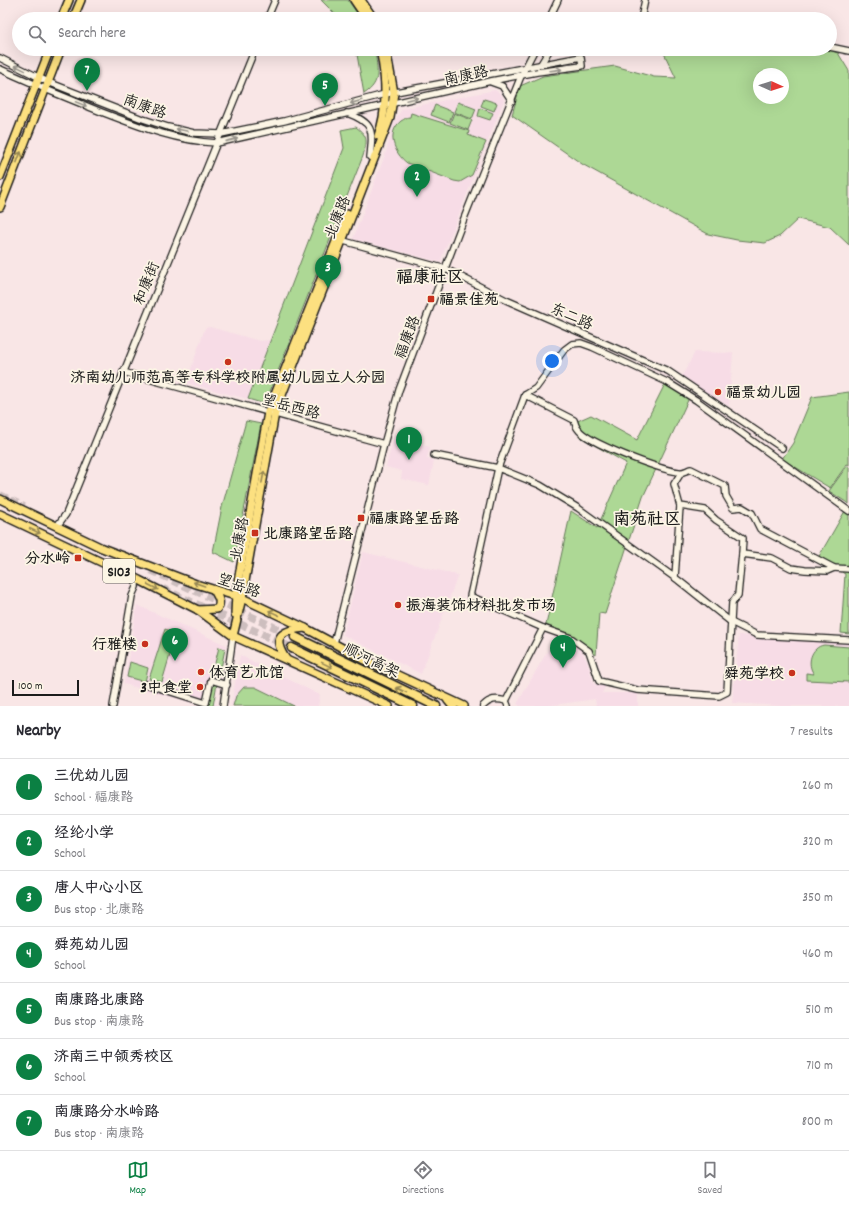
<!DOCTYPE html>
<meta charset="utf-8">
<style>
body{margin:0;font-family:Dekko,"LXGW WenKai TC",sans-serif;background:#f2f2f3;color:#2b2b33}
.compass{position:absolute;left:753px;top:68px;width:36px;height:36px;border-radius:50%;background:#fff;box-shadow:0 4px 16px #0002;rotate:93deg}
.scale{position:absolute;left:12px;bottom:10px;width:67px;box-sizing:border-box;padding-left:4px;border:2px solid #1c1c1c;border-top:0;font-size:11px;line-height:14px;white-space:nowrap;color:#1c1c1c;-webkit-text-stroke:3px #fcf5e5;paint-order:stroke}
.you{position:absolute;left:552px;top:361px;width:14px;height:14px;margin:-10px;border:3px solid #fff;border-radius:50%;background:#1a73e8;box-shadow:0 0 0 6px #1a73e833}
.badge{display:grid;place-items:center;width:26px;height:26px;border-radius:50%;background:#0b8043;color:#fff;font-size:13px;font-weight:700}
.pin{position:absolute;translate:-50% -33px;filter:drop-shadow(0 1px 2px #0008)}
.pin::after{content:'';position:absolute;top:21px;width:14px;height:12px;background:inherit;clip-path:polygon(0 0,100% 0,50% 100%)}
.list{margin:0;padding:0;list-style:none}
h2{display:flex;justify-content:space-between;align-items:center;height:52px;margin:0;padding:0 16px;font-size:17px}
h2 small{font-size:13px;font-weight:400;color:#7c7c81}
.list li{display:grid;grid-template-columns:26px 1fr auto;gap:12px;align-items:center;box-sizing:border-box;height:56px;padding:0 16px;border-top:1px solid #e1e1e2}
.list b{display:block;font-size:15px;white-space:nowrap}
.list p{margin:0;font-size:13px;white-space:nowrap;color:#7c7c81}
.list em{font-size:13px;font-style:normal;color:#7c7c81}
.icon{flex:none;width:22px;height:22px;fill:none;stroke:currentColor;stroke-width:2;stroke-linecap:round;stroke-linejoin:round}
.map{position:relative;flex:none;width:849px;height:706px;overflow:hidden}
.search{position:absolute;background:#fff;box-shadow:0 4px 16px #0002;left:12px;right:12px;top:12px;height:44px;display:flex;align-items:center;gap:10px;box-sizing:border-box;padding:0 14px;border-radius:22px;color:#7c7c81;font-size:15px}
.sheet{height:444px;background:#fff}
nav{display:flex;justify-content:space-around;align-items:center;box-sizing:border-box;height:56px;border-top:1px solid #e1e1e2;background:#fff;font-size:11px;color:#7c7c81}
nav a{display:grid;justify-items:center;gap:2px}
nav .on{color:#0b8043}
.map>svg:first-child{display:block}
.built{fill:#f7dce6}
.green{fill:#add895;stroke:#647a58;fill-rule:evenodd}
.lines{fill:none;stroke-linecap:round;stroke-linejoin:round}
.highway-tunnel{stroke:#cdbebe;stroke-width:8;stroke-dasharray:8 4;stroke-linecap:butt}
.minor-casing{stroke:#1c1c1c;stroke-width:8}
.major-casing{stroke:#1c1c1c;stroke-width:10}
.highway-casing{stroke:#1c1c1c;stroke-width:11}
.minor{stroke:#fcf5e5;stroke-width:5.5}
.major{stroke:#fce080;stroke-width:7}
.highway{stroke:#fce080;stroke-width:8}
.oneway{stroke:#97938b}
.oneway2{stroke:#978853}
.poi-dot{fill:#c8321e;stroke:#fcf5e5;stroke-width:1.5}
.labels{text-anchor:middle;stroke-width:3.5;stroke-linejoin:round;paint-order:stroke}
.shield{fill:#fcf5e5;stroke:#5f5d58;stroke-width:1}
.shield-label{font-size:14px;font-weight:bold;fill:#1c1c1c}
.street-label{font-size:15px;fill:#1c1c1c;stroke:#fcf5e5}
.poi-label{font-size:15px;font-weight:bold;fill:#1c1c1c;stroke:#fcf5e5;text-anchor:start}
.quarter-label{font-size:17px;font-weight:bold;fill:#1c1c1c;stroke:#fcf5e5}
</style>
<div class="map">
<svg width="849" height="706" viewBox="0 0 849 706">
<rect width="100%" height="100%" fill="#f9e6e6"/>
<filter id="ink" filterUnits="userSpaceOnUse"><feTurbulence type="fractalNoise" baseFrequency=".025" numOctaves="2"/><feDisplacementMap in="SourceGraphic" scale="8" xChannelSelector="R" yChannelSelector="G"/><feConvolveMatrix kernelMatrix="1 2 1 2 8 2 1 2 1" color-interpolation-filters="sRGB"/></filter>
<g filter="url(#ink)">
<!-- built -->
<g class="built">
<polygon points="495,90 501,94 504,100 440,262 353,239 385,155 395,120 402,109"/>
<polygon points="210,327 260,341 271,340 248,399 186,383 205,328"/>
<polygon points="695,352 733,353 729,406 681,378"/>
<polygon points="394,436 430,447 427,458 434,461 429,485 401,479 402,471 386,467"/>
<polygon points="363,552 458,575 421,674 343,635"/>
<polygon points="137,605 226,645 214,703 220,706 203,706 124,684"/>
<polygon points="739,635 849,643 849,706 780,706 732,703"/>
<polygon points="556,636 568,640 581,650 587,661 594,684 606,685 602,693 638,693 638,706 596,706 595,699 546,706 520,706 517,704"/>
<polygon points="240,655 320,695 318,706 231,706"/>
</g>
<!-- green -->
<g class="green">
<polygon points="321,0 348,0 361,19 340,19"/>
<path d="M356,49L375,50C377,70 382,82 364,94Z"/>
<path d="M662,49H826L838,53L849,71V245L830,227L798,219L780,236L765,243L737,240L708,234L582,164L512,115L520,86L543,76L615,66L654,77L676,78ZM759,74H783V98H759Z"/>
<polygon points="484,99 497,103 494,111 481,106"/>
<polygon points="458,102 476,109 472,119 454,112"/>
<polygon points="435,105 453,112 449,122 431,115"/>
<polygon points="480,108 493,113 490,120 478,116"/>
<path d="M411,113L469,131L468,135L486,142L472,175L460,182L454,181L407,163C394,153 386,133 401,121C405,119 406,117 410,117Z"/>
<polygon points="454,113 472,120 468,130 450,123"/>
<path d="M356,127C369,137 367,141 363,156L265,404L248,399L344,148L341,130Z"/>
<polygon points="665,384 689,398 643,497 605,614 599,613 596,655 572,635 546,625 571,511 597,528 626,463 580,437 573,423 591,415 637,440"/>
<polygon points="849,392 849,465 847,464 830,488 782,459 793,443 812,397"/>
<polygon points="246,421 261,424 234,562 213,552 222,507"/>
<polygon points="847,466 849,467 849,504 829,491"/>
<polygon points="845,511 849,514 849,634 841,633 845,574 818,558"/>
<polygon points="165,629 176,634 162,682 149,679"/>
<path d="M824,645L849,647V682L806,680V673L814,674C806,664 811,647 824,645Z"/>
<polygon points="219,647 225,649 220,673 213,671"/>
<polygon points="130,662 148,668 145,682 127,677"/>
<polygon points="213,682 217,683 213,706 206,706"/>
<polygon points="244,687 255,687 294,706 233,706 236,696"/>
</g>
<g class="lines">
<!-- highway-tunnel -->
<g class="highway-tunnel">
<polyline points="0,495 24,507"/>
<polyline points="151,570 295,637"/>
<polyline points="163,589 292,648"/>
</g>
<!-- minor casing -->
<g class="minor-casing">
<g id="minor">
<polyline points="267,19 275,0"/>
<polyline points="549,19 558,0"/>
<polyline points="641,19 645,0"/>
<polyline points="830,47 849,51"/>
<path d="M0,58L48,82L140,118L168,127L194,133L221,134L284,121L385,94L581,57L582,66L537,72L491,81L217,143C175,141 138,126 99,111C66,98 33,84 0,69"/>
<polyline points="541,64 550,49"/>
<polyline points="491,82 502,86 512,101"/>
<path d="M347,113C374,123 373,130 370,157"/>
<polyline points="340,240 446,269 506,300 668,371 782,448"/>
<polyline points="123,372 384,444"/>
<polyline points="525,395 536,388 564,350 572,344 581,343 592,347 667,382 696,400 849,511"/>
<path d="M434,455L498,468L525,395L574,420C575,423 576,427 578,429C587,443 661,470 679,472C683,473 687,470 691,469L725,486L726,496L733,508L742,507L752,513L760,529L834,568L849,569"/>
<polyline points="681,473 674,484 680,506 705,510 716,520 743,538 742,554 772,558 791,568 805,570 827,571 834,568"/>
<polyline points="57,526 66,514 255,49"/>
<polyline points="675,577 680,506"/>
<polyline points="543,628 571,638 589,651 599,681 637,690 719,696 727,692 732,603 738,595 742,554"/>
<polyline points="334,643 384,444 399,390 463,221 521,76 535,49"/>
<polyline points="146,684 206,703 211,680 227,685"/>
<polyline points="506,701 543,628 470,596 498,468 540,485 578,508 678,580 731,622 757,635 849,640"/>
<polyline points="113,706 132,596 136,587 136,578"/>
<polyline points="223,706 233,636"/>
<path d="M483,706C490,699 496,698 506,701L508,706"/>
</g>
</g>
<!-- major casing -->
<g class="major-casing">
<g id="major">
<polyline points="354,0 367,19"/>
<polyline points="361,0 374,19"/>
<polyline points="61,19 69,0"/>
<polyline points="73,19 81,0"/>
<path d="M378,136C388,109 386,77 380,49"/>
<polyline points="0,177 50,49"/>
<polyline points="0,207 61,49"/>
<polyline points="0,499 102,548 196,584 242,598 305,628 363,659 464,706"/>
<polyline points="0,514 139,580 198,610 233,636 389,706"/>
<path d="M198,610L217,609C222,602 218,597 214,590"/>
<polyline points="235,614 236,593 268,412 347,214"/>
<polyline points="233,636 242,598 275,413 390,118 394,93 386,49"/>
<path d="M286,659C270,636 283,630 305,628"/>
</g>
</g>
<!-- highway casing -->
<g class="highway-casing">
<g id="highway">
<polyline points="295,637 436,706"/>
<polyline points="292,648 413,706"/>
<polyline points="448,700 453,706"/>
</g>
</g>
<!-- minor -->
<use href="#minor" class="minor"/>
<!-- major -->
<use href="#major" class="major"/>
<!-- highway -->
<use href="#highway" class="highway"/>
</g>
<!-- one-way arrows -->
<defs><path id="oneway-shaft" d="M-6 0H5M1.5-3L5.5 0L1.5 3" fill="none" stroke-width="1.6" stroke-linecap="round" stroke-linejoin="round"/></defs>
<g class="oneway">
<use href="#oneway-shaft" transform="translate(20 68) rotate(-154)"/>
<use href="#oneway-shaft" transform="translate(556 70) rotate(-7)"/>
<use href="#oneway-shaft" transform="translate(412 99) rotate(-12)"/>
<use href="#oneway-shaft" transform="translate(356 102) rotate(164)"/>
<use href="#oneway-shaft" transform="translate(81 104) rotate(22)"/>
<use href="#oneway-shaft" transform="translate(182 130) rotate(-168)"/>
<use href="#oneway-shaft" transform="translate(232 140) rotate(-13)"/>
</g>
<g class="oneway2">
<use href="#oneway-shaft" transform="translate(19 157) rotate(-69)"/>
<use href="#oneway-shaft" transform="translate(263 477) rotate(-79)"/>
<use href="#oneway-shaft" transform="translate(35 531) rotate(25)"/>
<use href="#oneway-shaft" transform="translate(199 584) rotate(-161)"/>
<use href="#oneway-shaft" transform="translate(153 587) rotate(27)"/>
<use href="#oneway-shaft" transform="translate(274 613) rotate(-155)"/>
<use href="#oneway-shaft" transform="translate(327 665) rotate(26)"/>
<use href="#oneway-shaft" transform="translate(401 690) rotate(-154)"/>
</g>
</g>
<!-- markers -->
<g class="poi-dot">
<rect x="427" y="295" width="8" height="8" rx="2"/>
<circle cx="228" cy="362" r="4"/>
<circle cx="718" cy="392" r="4"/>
<rect x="357" y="514" width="8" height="8" rx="2"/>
<rect x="251" y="529" width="8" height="8" rx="2"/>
<rect x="74" y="554" width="8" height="8" rx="2"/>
<circle cx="398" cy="605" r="4"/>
<circle cx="145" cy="644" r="4"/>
<circle cx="201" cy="672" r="4"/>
<circle cx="792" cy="673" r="4"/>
<circle cx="200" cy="687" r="4"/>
</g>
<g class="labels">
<!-- shield labels -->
<rect class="shield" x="103" y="559" width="32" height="24" rx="3"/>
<g class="shield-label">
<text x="119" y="576">S103</text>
</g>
<!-- street labels -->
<g class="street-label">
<text transform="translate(466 75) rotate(-12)" y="5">南康路</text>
<text transform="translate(145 106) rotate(20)" y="5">南康路</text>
<text transform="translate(337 217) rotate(-68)" y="5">北康路</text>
<text transform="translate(146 283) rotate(-68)" y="5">和康街</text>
<text transform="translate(572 316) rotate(24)" y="5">东二路</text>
<text transform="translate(407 337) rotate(-69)" y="5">福康路</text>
<text transform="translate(291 406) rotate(15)" y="5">望岳西路</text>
<text transform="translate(239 539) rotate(-80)" y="5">北康路</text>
<text transform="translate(239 585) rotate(20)" y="5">望岳路</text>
<text transform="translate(372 660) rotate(26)" y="5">顺河高架</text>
</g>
<!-- poi labels -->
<g class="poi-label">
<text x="439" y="304">福景佳苑</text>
<text x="228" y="382" text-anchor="middle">济南幼儿师范高等专科学校附属幼儿园立人分园</text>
<text x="726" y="397">福景幼儿园</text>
<text x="369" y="523">福康路望岳路</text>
<text x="263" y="538">北康路望岳路</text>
<text x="70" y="563" text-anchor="end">分水岭</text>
<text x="406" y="610">振海装饰材料批发市场</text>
<text x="137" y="649" text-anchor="end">行雅楼</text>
<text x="209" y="677">体育艺术馆</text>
<text x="784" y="678" text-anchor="end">舜苑学校</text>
<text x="192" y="692" text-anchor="end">3中食堂</text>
</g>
<!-- quarter labels -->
<g class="quarter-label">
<text x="430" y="282">福康社区</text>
<text x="647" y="524">南苑社区</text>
</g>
</g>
</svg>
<svg class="compass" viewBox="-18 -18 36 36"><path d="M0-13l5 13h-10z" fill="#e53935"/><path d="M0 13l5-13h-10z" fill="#7c7c81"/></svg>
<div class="scale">100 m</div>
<div class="you"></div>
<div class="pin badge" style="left:409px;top:460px">1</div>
<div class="pin badge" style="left:417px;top:197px">2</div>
<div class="pin badge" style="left:328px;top:288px">3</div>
<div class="pin badge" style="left:563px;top:668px">4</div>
<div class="pin badge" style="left:325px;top:106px">5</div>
<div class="pin badge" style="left:175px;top:661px">6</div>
<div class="pin badge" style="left:87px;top:91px">7</div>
<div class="search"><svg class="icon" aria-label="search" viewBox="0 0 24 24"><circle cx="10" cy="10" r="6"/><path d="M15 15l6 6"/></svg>Search here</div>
</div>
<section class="sheet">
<h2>Nearby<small>7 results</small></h2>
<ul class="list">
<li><span class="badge">1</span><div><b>三优幼儿园</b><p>School · 福康路</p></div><em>260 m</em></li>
<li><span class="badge">2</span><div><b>经纶小学</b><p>School</p></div><em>320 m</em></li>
<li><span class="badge">3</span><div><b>唐人中心小区</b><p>Bus stop · 北康路</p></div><em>350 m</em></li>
<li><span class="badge">4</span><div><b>舜苑幼儿园</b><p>School</p></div><em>460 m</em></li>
<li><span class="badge">5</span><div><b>南康路北康路</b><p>Bus stop · 南康路</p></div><em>510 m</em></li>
<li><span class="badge">6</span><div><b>济南三中领秀校区</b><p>School</p></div><em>710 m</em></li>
<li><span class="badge">7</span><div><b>南康路分水岭路</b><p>Bus stop · 南康路</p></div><em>800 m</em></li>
</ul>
</section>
<nav>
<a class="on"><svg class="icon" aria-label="map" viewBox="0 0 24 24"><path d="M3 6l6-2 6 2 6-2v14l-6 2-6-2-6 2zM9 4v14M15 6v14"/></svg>Map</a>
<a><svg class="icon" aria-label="directions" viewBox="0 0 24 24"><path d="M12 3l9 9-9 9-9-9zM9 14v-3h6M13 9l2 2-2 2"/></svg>Directions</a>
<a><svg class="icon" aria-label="saved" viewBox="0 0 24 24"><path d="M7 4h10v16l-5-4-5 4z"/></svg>Saved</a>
</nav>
